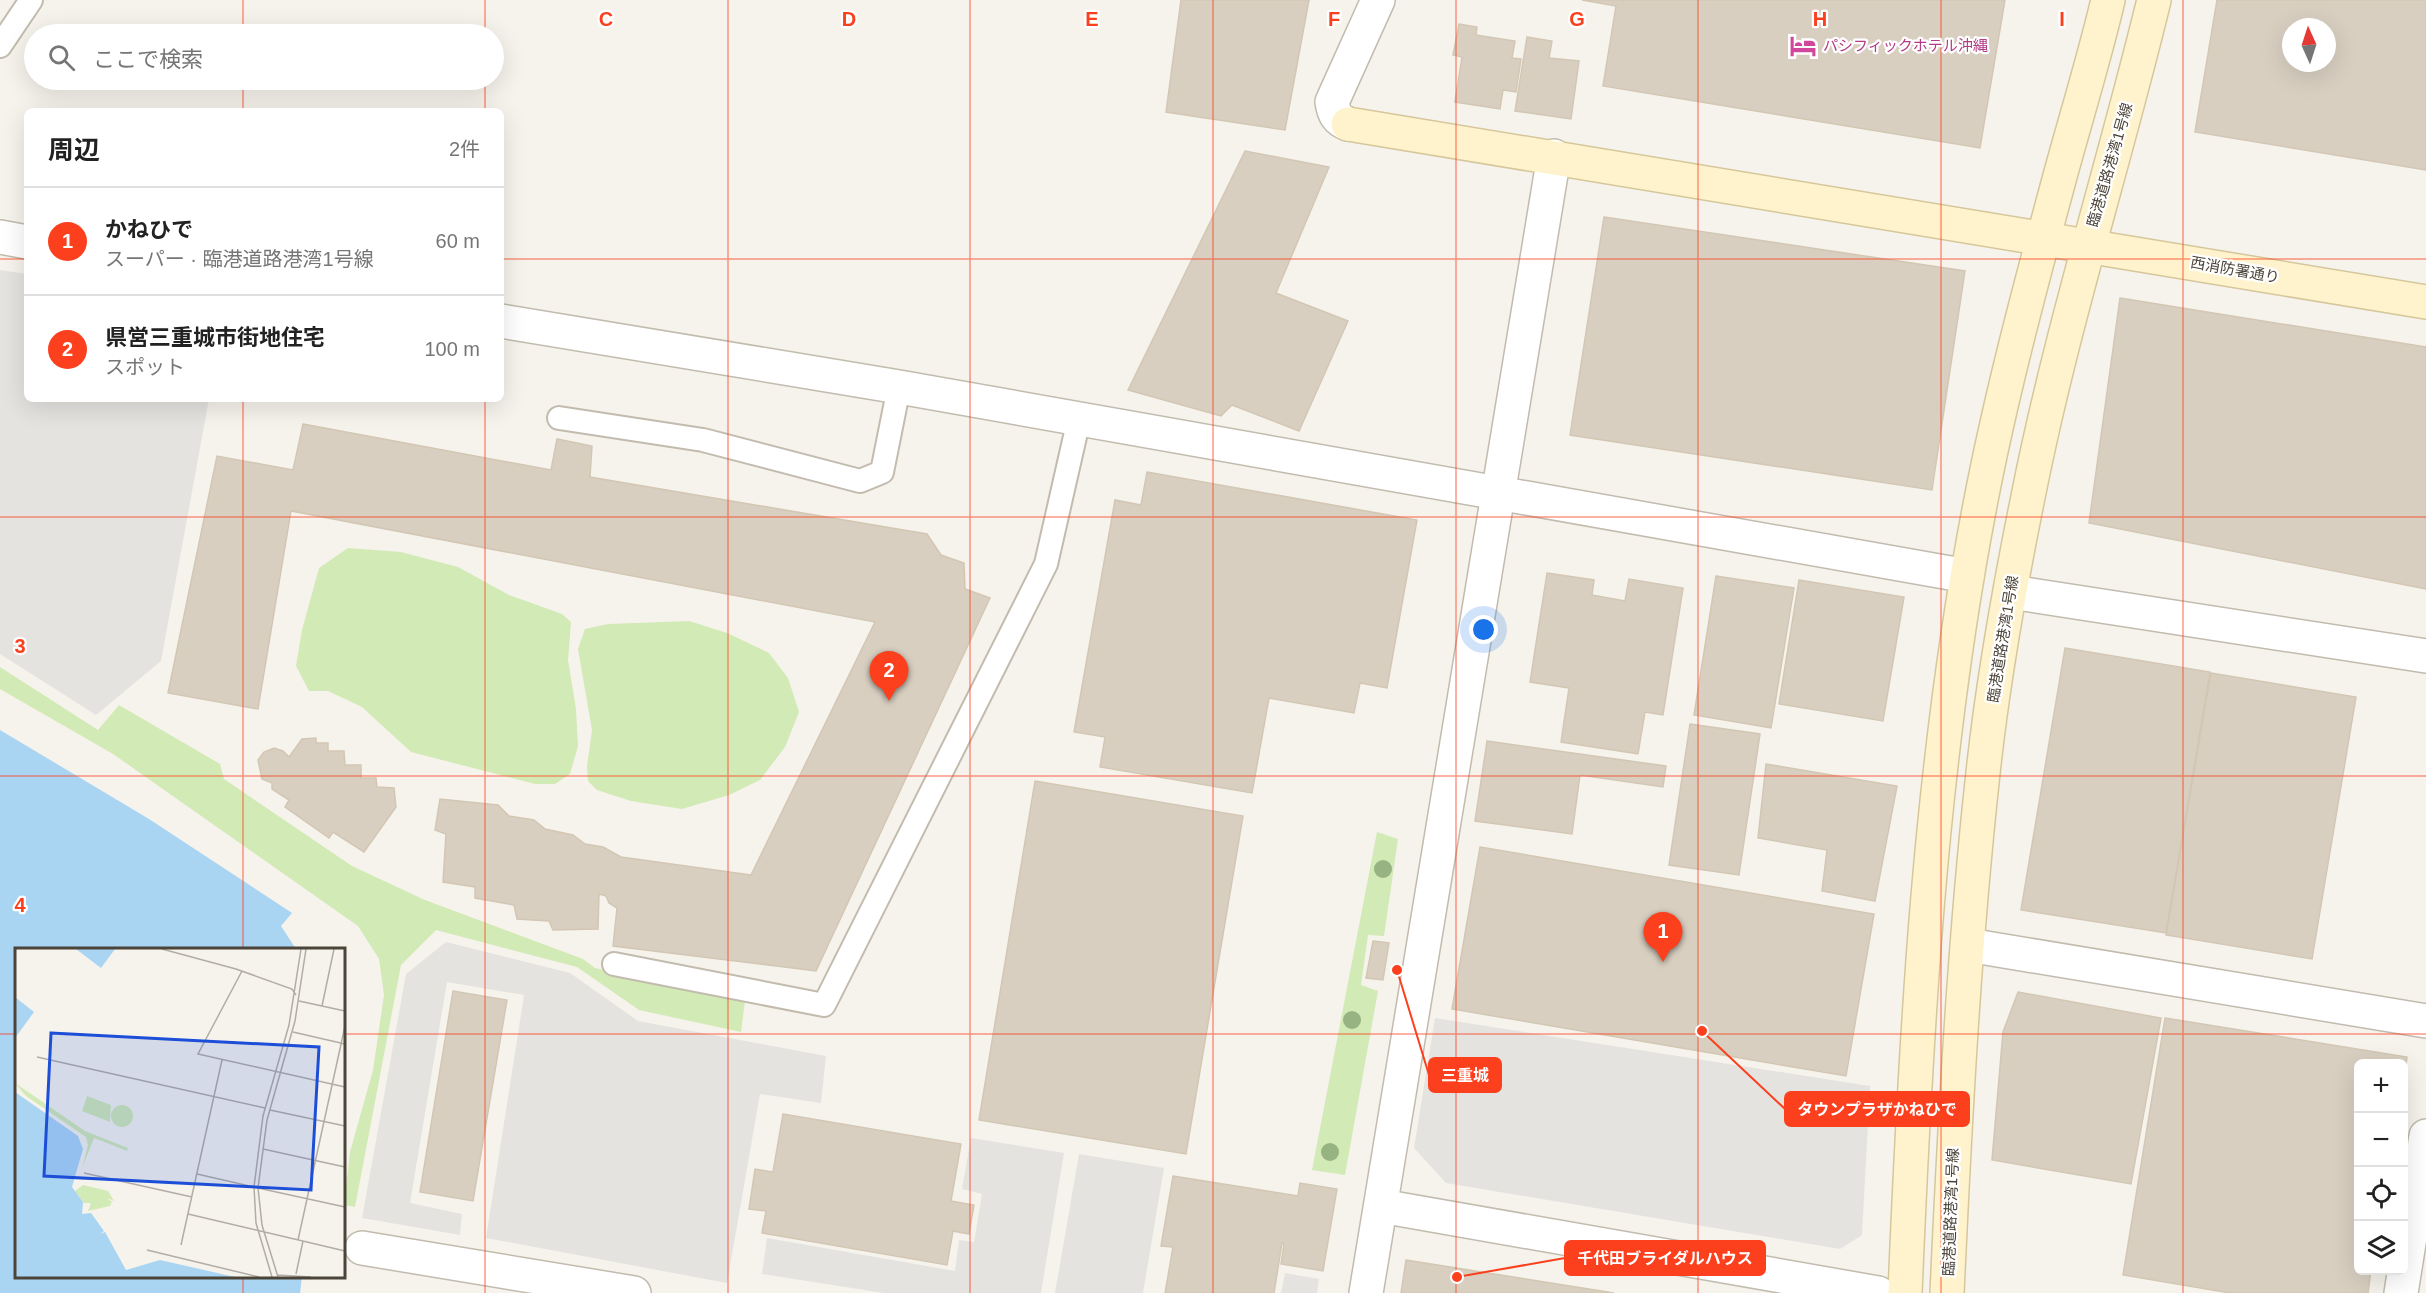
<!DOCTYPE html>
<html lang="ja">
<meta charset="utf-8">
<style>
body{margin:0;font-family:Arial,"Noto Sans JP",sans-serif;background:#f2f2f2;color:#222}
.controls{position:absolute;right:18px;bottom:18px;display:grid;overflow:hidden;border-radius:9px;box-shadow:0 6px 24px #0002}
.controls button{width:54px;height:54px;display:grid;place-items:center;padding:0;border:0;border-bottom:2px solid #e0e0e0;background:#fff;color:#222;font:30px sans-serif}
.compass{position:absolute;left:2282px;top:18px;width:54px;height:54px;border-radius:50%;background:#fff;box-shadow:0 6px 24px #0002;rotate:357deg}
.you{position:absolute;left:1484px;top:630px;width:21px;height:21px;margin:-15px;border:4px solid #fff;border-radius:50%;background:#1a73e8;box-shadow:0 0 0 9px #1a73e833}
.badge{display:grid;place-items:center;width:39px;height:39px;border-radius:50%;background:#fc3f1d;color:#fff;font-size:20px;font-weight:700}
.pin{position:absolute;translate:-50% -50px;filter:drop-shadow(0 2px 3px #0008)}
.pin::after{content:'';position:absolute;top:32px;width:21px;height:18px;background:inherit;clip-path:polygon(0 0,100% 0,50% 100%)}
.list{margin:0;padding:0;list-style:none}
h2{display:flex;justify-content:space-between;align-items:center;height:78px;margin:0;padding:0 24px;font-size:26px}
h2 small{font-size:20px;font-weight:400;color:#767676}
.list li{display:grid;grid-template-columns:39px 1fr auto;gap:18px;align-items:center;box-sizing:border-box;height:108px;padding:0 24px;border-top:2px solid #e0e0e0}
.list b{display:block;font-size:22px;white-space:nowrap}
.list p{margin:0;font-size:20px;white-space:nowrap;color:#767676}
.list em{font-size:20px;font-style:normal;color:#767676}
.icon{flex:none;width:33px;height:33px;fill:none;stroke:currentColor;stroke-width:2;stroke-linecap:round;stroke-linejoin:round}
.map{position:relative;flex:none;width:2426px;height:1293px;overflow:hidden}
.search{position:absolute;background:#fff;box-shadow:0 6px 24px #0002;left:24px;top:24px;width:480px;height:66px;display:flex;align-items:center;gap:15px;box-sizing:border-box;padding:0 21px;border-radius:33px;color:#767676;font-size:22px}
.panel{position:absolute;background:#fff;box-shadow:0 6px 24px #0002;left:24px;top:108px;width:480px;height:294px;border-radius:9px}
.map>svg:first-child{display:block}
.green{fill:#d2eab5}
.parking{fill:#e5e3e0}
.water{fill:#a9d4f2}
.building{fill:#d8cfc1;stroke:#d3c7b4;stroke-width:1.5;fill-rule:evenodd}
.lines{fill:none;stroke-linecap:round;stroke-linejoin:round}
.lane-casing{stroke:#c2bbae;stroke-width:26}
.street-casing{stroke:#c2bbae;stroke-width:36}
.secondary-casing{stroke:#d6c79b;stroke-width:36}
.lane{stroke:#fff;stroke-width:22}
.street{stroke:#fff;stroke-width:33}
.secondary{stroke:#fff3cd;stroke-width:33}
.tree{fill:#97b381}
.grid{fill:none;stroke:#fc3f1d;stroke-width:1.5;stroke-opacity:0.55}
.labels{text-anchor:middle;stroke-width:4.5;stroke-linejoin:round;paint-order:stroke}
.hotel-label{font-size:15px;fill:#b23c85;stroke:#fff;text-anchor:start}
.street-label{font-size:15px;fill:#4b4439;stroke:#fff}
.inset-river{fill:none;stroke:#a9d4f2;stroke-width:3}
.inset-road{fill:none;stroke:#b2ada4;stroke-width:1.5}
.view{fill:#1d4ed8;fill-opacity:0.15;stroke:#1d4ed8;stroke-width:3}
.inset-edge{fill:none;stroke:#4b4439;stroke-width:3}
.grid-label{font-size:20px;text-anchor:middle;font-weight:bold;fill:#fc3f1d;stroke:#fff;stroke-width:4.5;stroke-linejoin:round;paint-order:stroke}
.leader{fill:none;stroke:#fc3f1d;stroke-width:2}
.callout-dot{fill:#fc3f1d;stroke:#fff;stroke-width:2}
.callout{fill:#fc3f1d;stroke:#fc3f1d;stroke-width:2}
.callout-label{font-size:16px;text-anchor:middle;font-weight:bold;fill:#fff}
</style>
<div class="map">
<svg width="2426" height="1293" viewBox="0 0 2426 1293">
<rect width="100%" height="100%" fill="#f6f3ec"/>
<!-- green -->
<g class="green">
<polygon points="348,548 401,552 458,567 509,595 562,614 571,622 568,660 576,709 578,746 570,774 555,784 535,784 411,752 362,707 328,691 309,691 296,666 302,630 319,568"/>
<polygon points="689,621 727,633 769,653 788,678 799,712 785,747 760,780 729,795 682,809 631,801 597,790 588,781 587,766 592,730 578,649 585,629 608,624"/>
<polygon points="0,667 98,730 119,705 220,764 224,779 352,866 425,900 583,959 595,968 745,1001 741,1032 639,1010 577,967 436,930 401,965 355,1207 344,1205 350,1152 373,1070 384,995 379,959 358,926 113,754 0,689"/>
<polygon points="1377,832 1398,839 1384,936 1368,935 1361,985 1378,991 1345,1175 1312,1170"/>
</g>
<!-- parking -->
<g class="parking">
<polygon points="0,270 27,274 27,399 209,399 161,661 96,715 0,654"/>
<polygon points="446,942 570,973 638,1021 826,1056 821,1103 760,1094 727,1283 486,1238 524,995 447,982 410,1203 462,1214 460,1235 362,1218 406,974"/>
<polygon points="1435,1018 1870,1086 1862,1235 1840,1249 1446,1183 1414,1148"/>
<polygon points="971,1138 1064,1153 1041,1293 884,1293 762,1274 767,1238 955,1271 959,1240 974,1242 982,1194 962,1189"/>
<polygon points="1079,1154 1164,1168 1143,1293 1055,1293"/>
<polygon points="1285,1273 1319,1279 1317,1293 1281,1293"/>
</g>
<!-- water -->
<polygon class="water" points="0,730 149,819 292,913 281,926 296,949 16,950 16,1276 302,1277 300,1293 0,1293"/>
<!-- building -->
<g class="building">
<polygon points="1181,0 1309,0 1285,130 1166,112"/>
<polygon points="1582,0 2005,0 1980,148 1603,86 1616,6"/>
<path d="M2217,0H2426V170L2195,132ZM2291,27H2327V63H2291Z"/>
<polygon points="1459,24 1477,27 1476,35 1515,41 1512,58 1521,59 1516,92 1503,90 1500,109 1455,102 1462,57 1453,55"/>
<polygon points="1527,37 1552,41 1549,58 1579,61 1571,119 1515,111"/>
<polygon points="1245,151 1329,167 1276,293 1348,321 1299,431 1232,405 1221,416 1128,390"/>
<polygon points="1604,217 1965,271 1932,490 1570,435"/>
<polygon points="2120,298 2426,347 2426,589 2089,523"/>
<polygon points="303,424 551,470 557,439 592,446 590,477 927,534 941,555 964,563 965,589 990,598 816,971 613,946 617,908 609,903 606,896 599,894 598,929 553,930 549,921 517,919 514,905 475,898 475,887 443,882 446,834 435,830 440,799 498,805 509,816 534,820 545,829 573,835 585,844 603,847 621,857 751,875 875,622 291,511 258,709 168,693 217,456 293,470"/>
<polygon points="1147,472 1417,520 1387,688 1360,683 1354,713 1269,698 1252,793 1100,767 1105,737 1074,732 1115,500 1141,505"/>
<polygon points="1547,573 1594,580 1592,595 1625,601 1629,579 1683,588 1663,715 1645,712 1638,754 1561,742 1569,688 1530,682"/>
<polygon points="1716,576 1794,588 1771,728 1694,715"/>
<polygon points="1799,580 1904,597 1883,721 1779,704"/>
<polygon points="2065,648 2210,672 2166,933 2021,910"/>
<polygon points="2211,673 2356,697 2312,959 2166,935"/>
<polygon points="1690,724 1760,734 1739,875 1669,865"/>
<polygon points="316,738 316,743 328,743 328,751 344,751 345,765 361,765 361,778 376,778 377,787 394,788 396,807 364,852 333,832 329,838 285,807 289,800 272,789 272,783 262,779 258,760 264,752 274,748 283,751 289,757 302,739"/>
<polygon points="1487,741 1666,766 1663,787 1580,775 1572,834 1475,821"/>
<polygon points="1766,764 1897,786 1875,901 1822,891 1827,850 1758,838"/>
<polygon points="1035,781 1243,816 1186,1154 979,1120"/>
<polygon points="1480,847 1874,914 1846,1076 1452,1009"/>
<polygon points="1373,941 1389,943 1383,980 1366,978"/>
<polygon points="453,991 507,1000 473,1201 420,1192"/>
<polygon points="2018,992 2161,1018 2131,1184 1992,1160 2003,1032"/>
<polygon points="2165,1018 2407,1057 2404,1077 2404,1064 2358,1064 2358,1270 2371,1270 2368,1293 2230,1293 2123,1275"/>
<polygon points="783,1114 961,1144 951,1201 974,1205 969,1234 953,1231 947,1265 762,1233 766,1211 749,1209 755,1169 773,1172"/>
<polygon points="1173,1176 1298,1196 1300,1183 1337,1189 1323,1271 1281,1264 1284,1244 1282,1243 1274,1293 1165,1293 1173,1247 1161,1246"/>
<polygon points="1406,1260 1614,1293 1401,1293"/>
</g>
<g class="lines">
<!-- lane casing -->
<g class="lane-casing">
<g id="lane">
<polyline points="0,46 31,0"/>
<polyline points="559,418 703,440 860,481 882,472 899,387"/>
<polyline points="614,964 824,1005 1046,564 1079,419"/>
</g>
</g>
<!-- street casing -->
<g class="street-casing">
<g id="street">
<path d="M1348,124C1337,120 1334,114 1332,102L1378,0"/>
<polyline points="0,237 27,242"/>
<polyline points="501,321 899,387 1967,576"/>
<polyline points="2011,592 2426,656"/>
<polyline points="1968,945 2426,1021"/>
<polyline points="1381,1206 1878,1293"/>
<polyline points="362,1248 634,1293"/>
<polyline points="1366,1293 1554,156"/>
<polyline points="2401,1293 2426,1136"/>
</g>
</g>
<!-- secondary casing -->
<g class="secondary-casing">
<g id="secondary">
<polyline points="1348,124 2426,302"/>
<path d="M1905,1293C1916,1030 1930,765 1980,505C2000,400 2028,295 2056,191C2073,127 2093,64 2108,0"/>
<path d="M1947,1293C1955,1119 1964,946 1983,773C1993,679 2010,585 2029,492C2062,326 2114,165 2154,0"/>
</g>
</g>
<!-- lane -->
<use href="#lane" class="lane"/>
<!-- street -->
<use href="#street" class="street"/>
<!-- secondary -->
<use href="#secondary" class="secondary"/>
</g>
<!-- trees -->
<g class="tree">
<circle cx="1383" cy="869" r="9"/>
<circle cx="1352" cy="1020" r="9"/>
<circle cx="1330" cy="1152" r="9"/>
</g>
<!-- grid -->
<path class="grid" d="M243,0V34M485,0V34M728,0V1293M970,0V1293M1213,0V1293M1456,0V1293M1698,0V1293M1941,0V1293M2183,0V1293M243,80V111M485,80V111M0,259H27M501,259H2426M243,399V950M485,399V1293M0,517H2426M0,776H2426M0,1034H16M344,1034H2426M243,1276V1293"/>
<!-- icons -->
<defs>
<g id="hotel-bare" transform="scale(2.07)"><path d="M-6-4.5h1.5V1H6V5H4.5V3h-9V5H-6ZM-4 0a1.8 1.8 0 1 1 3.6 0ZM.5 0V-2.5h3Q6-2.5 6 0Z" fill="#d1479c" stroke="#fff" stroke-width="2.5" paint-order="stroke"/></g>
</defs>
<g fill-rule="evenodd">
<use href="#hotel-bare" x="1803" y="46"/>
</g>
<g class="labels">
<!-- hotel labels -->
<g class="hotel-label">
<text x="1823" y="51">パシフィックホテル沖縄</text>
</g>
<!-- street labels -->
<g class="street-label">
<text transform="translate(2110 165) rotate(-74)" y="5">臨港道路港湾1号線</text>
<text transform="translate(2235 270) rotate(10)" y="5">西消防署通り</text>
<text transform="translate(2003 639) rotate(-81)" y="5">臨港道路港湾1号線</text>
<text transform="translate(1951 1212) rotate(-88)" y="5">臨港道路港湾1号線</text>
</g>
</g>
<!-- overview -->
<g transform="translate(15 948)">
<rect width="330" height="330" fill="#f6f3ec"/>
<path d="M0,135L70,183L113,200L112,203L79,190L67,220L73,197L71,189L11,148ZM72,148L96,157L95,174L67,163ZM96 168a11 11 0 1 1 22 0a11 11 0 1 1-22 0ZM68,237L93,243L99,253L92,250L97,254L95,258L73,263L76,255H69L60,243Z" fill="#d2eab5"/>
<path d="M61,1H100L86,20ZM0,49L19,64L0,90ZM0,144L63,188L68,201L57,239L68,254L67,266L76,265L89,283L85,286L90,284L111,322L145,312L220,329H0Z" fill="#a9d4f2"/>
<path class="inset-river" d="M0,240L67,329"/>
<path class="inset-road" d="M147,1L221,21L277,41L281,47M227,23L183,106L330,139M284,53L330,63M307,58L319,1M278,84L330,96M22,109L250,160M255,162L330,178M248,201L330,219M69,225L177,249M182,226L239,239M243,240L330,259M173,266L330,303M283,292L330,78M166,297L207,112M132,302L244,329M281,326L288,293M262,327L296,329M257,329L241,275L239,239L248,168L274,77L286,1M263,329L247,277L243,240L252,172L280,73L291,1"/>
<path class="view" d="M36,85L304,99L296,242L29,228Z"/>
<rect width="330" height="330" class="inset-edge"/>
</g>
<g class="grid-label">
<text x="606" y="26">C</text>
<text x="849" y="26">D</text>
<text x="1092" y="26">E</text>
<text x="1334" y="26">F</text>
<text x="1577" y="26">G</text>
<text x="1820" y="26">H</text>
<text x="2062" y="26">I</text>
<text x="20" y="653">3</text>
<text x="20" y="912">4</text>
</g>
<!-- callouts -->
<path class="leader" d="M1397 970L1429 1075M1702 1031L1785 1109M1457 1277L1565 1258"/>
<g class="callout-dot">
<circle cx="1397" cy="970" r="6"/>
<circle cx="1702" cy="1031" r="6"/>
<circle cx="1457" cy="1277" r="6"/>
</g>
<g class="callout">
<rect x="1429" y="1058" width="72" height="34" rx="6"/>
<rect x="1785" y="1092" width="184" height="34" rx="6"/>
<rect x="1565" y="1241" width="200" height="34" rx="6"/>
</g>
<g class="callout-label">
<text x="1465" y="1081">三重城</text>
<text x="1877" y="1115">タウンプラザかねひで</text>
<text x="1665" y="1264">千代田ブライダルハウス</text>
</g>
</svg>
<div class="controls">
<button>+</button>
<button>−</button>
<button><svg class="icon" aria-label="locate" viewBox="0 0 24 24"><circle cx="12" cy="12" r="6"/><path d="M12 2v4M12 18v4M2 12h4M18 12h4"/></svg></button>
<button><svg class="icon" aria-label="layers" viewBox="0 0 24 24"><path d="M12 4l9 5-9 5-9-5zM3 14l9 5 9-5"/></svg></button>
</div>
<svg class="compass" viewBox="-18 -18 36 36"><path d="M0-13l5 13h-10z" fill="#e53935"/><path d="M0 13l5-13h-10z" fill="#767676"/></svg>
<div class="you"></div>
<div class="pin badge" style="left:1663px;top:962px">1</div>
<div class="pin badge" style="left:889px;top:701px">2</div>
<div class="search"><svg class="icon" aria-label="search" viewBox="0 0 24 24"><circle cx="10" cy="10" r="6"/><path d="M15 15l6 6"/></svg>ここで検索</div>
<section class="panel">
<h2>周辺<small>2件</small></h2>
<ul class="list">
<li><span class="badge">1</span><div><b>かねひで</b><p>スーパー · 臨港道路港湾1号線</p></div><em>60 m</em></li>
<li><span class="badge">2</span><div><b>県営三重城市街地住宅</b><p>スポット</p></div><em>100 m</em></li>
</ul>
</section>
</div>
